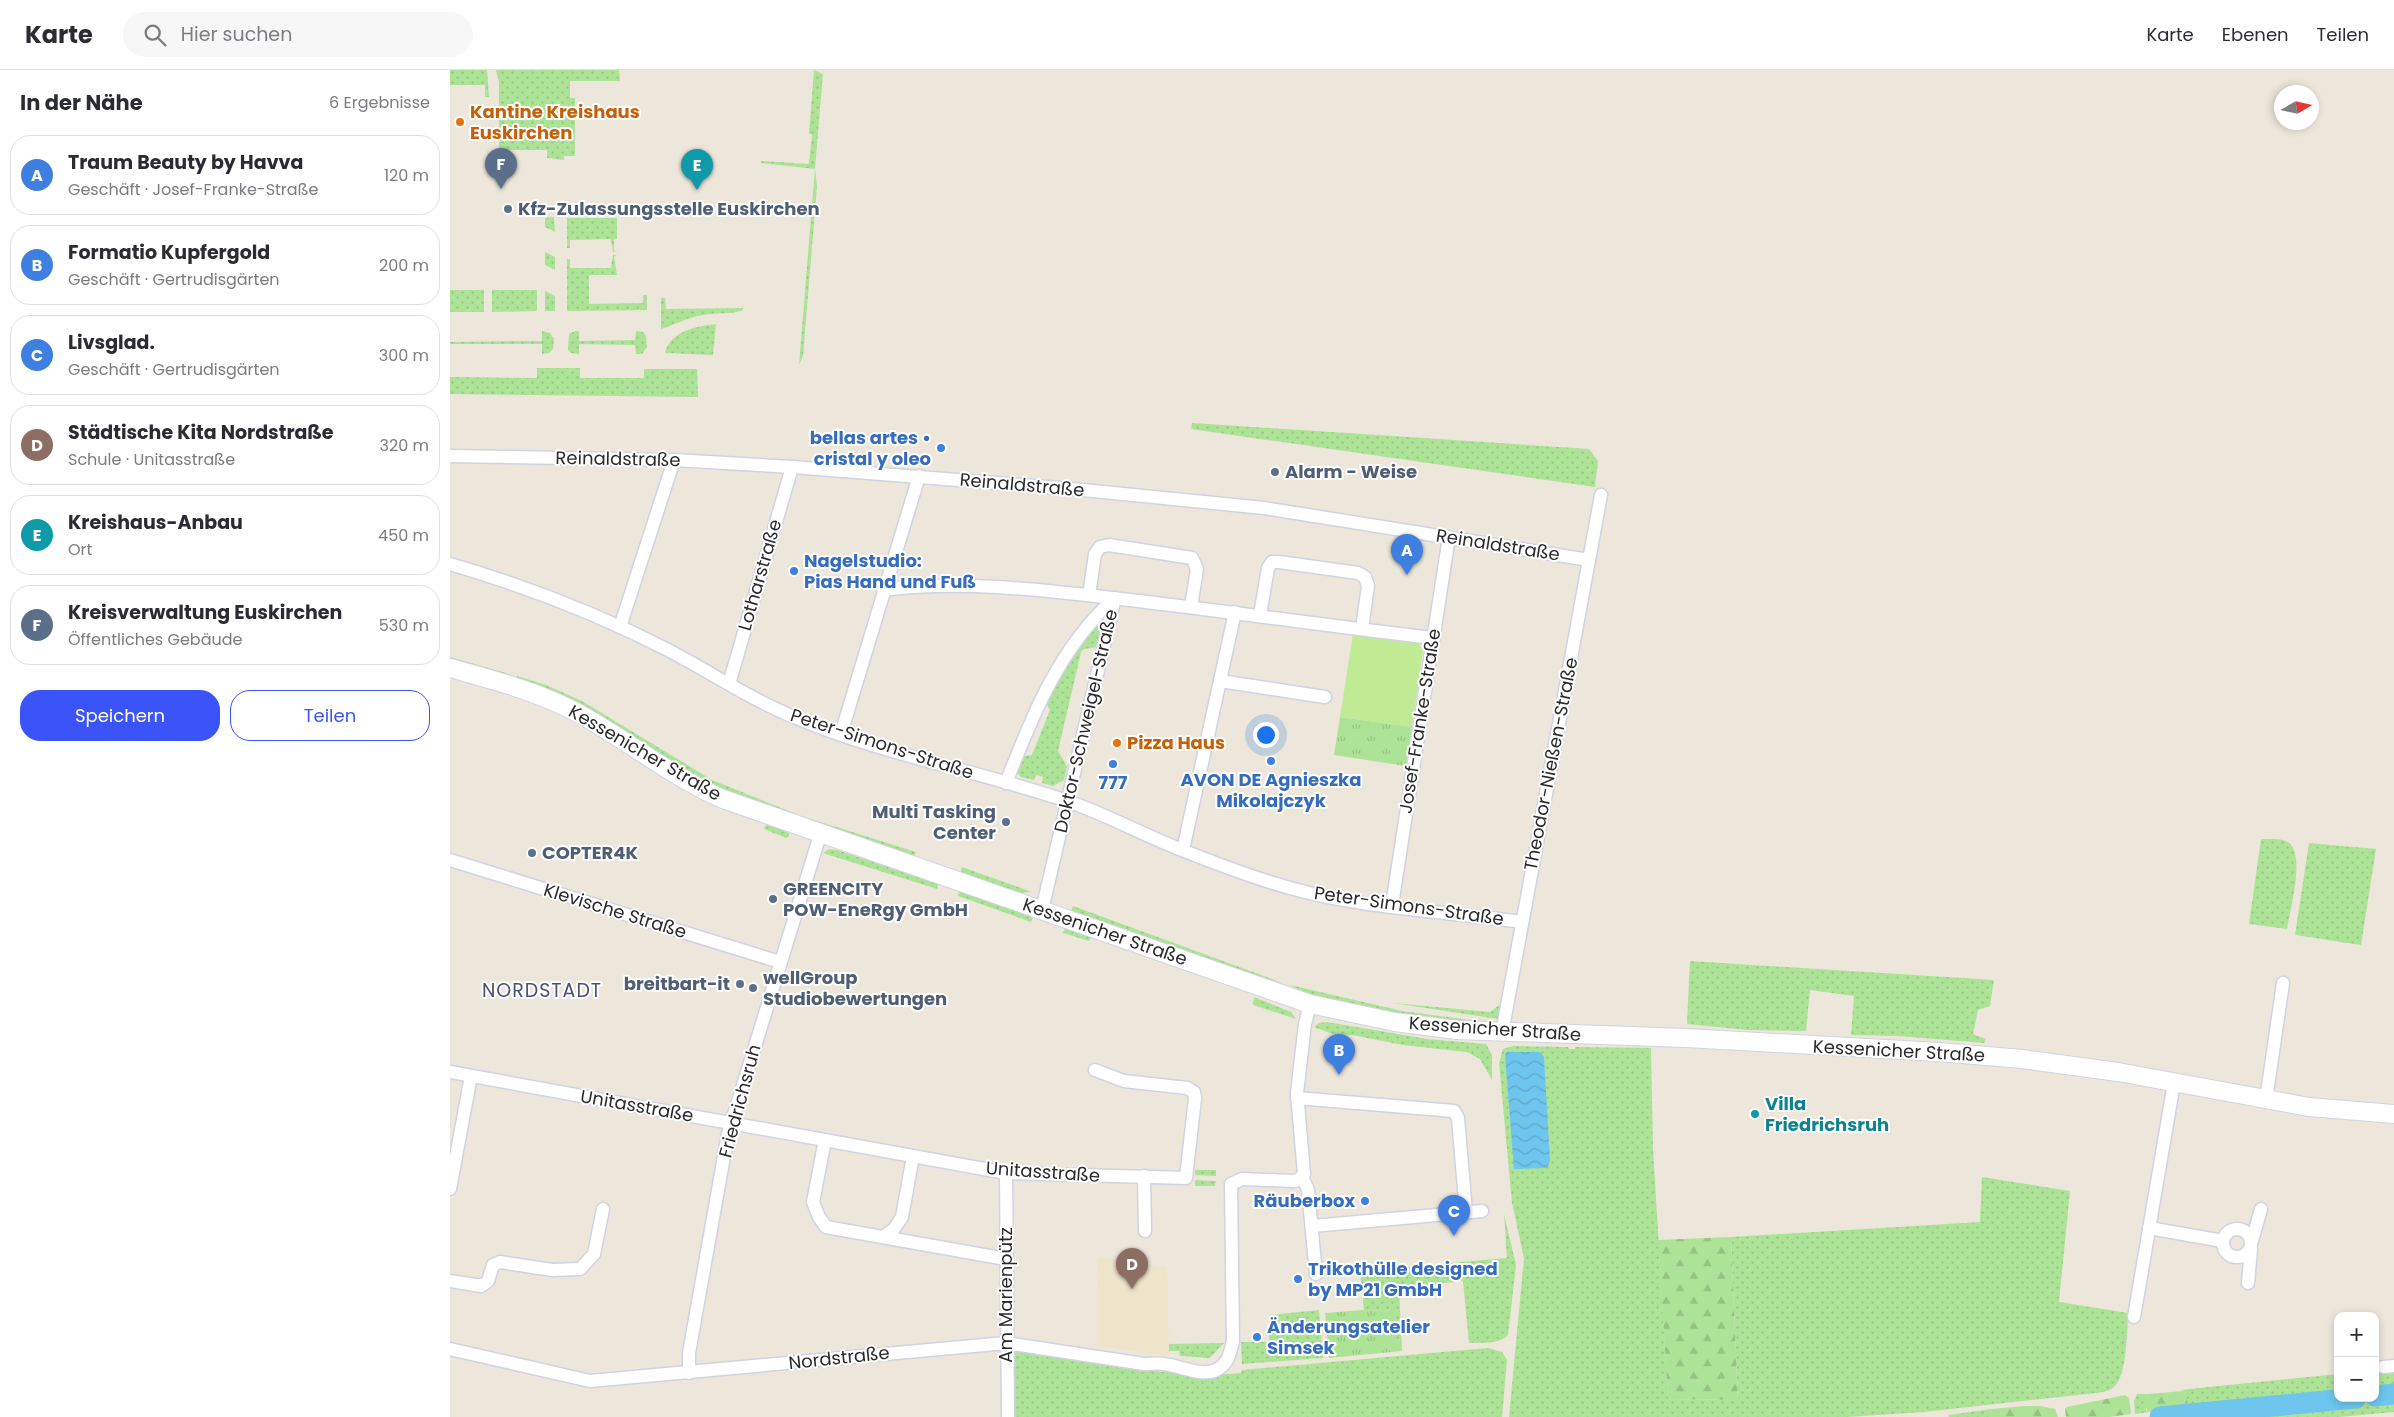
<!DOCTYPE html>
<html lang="de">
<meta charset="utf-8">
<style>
body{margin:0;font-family:Poppins,sans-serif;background:#f7f7f7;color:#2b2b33}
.controls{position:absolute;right:15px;bottom:15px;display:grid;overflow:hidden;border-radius:10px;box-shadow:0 2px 8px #0003}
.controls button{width:45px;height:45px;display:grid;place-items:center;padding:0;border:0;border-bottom:1px solid #e1e1e2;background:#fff;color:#2b2b33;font:25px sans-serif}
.compass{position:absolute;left:1824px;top:15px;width:45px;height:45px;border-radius:50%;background:#fff;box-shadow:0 2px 8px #0003;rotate:81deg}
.you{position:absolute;left:815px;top:664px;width:18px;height:18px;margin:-12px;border:4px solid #fff;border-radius:50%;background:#1a73e8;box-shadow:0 0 0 8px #1a73e833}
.badge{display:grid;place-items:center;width:32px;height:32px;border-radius:50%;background:#3a54fa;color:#fff;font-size:16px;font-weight:700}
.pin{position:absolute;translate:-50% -41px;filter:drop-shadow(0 1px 2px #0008)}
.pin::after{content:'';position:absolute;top:26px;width:18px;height:15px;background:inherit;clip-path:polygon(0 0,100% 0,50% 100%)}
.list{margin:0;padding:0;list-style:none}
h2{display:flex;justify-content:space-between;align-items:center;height:65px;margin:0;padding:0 20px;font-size:21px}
h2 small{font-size:16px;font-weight:400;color:#7c7c81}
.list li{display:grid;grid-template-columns:32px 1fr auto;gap:15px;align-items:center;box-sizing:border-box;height:80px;margin:0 10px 10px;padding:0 10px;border:1px solid #e1e1e2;border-radius:20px}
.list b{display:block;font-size:19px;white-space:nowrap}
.list p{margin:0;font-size:16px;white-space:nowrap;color:#7c7c81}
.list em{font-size:16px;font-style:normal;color:#7c7c81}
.actions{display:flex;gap:10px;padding:15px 20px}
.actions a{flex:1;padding:11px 0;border:1px solid #3a54fa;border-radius:20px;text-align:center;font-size:18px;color:#3a54fa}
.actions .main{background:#3a54fa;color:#fff}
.icon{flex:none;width:28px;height:28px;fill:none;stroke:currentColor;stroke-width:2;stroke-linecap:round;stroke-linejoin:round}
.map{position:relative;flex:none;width:1944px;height:1347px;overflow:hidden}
header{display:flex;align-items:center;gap:30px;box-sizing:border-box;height:70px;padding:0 25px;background:#fff;border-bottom:1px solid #e1e1e2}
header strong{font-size:24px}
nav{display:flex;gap:28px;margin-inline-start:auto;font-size:18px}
.search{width:350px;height:45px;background:#f7f7f7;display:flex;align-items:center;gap:12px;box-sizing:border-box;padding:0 18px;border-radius:28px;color:#7c7c81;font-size:19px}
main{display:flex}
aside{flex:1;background:#fff}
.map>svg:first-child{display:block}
.education{fill:#eee4ca}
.grass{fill:url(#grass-dots)}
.forest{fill:url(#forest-firs)}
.park{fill:url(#park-tufts)}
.pitch{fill:#c0ea93}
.water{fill:url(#water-waves)}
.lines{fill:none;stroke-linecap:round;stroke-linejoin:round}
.river{stroke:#6ec5ee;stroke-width:21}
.minor-casing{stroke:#d1d3e3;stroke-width:15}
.secondary-casing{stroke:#d1d3e3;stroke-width:20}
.minor{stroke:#fff;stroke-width:12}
.secondary{stroke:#fff;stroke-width:18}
.food-dot{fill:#e8710a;stroke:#fff;stroke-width:2}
.service-dot{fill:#5c6f8a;stroke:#fff;stroke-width:2}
.shop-dot{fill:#3f7fe0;stroke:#fff;stroke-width:2}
.culture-dot{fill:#0f9aa8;stroke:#fff;stroke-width:2}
.labels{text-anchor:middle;stroke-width:4;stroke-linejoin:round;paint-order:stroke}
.food-label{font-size:18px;font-weight:bold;fill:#c56008;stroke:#fff;text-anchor:start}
.service-label{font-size:18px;font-weight:bold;fill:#4e5e75;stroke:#fff;text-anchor:start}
.shop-label{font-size:18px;font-weight:bold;fill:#366cbe;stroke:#fff;text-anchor:start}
.street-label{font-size:18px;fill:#2a2a2a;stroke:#fff}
.culture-label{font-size:18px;font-weight:bold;fill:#0d838f;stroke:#fff;text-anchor:start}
.neighbourhood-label{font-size:19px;letter-spacing:1px;fill:#4a507a;stroke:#fff}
</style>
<header>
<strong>Karte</strong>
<div class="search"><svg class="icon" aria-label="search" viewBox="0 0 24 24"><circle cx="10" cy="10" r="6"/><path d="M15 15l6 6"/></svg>Hier suchen</div>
<nav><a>Karte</a><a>Ebenen</a><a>Teilen</a></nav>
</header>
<main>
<aside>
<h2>In der Nähe<small>6 Ergebnisse</small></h2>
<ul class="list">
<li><span class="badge" style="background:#3f7fe0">A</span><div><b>Traum Beauty by Havva</b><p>Geschäft · Josef-Franke-Straße</p></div><em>120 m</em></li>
<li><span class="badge" style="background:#3f7fe0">B</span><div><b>Formatio Kupfergold</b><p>Geschäft · Gertrudisgärten</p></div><em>200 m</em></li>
<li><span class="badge" style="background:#3f7fe0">C</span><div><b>Livsglad.</b><p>Geschäft · Gertrudisgärten</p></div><em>300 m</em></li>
<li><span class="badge" style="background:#8d6e63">D</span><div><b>Städtische Kita Nordstraße</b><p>Schule · Unitasstraße</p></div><em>320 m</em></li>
<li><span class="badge" style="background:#0f9aa8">E</span><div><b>Kreishaus-Anbau</b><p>Ort</p></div><em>450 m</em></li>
<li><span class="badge" style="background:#5c6f8a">F</span><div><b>Kreisverwaltung Euskirchen</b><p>Öffentliches Gebäude</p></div><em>530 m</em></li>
</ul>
<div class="actions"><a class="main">Speichern</a><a>Teilen</a></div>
</aside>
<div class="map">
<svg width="1944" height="1347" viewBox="0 0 1944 1347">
<defs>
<pattern id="grass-dots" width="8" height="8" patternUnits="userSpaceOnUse" patternTransform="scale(1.25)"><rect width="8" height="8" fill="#ade397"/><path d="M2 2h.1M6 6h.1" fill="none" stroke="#95c382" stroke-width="1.8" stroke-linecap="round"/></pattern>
<pattern id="forest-firs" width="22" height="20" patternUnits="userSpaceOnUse" patternTransform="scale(1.25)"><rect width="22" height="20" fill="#ade397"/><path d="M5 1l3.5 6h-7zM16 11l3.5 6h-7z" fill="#95c382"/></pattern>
<pattern id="park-tufts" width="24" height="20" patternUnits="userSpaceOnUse" patternTransform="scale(1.25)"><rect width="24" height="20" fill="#ade397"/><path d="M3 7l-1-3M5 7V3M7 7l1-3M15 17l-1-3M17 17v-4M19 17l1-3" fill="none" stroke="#95c382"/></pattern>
<pattern id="water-waves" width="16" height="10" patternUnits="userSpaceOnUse" patternTransform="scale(1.25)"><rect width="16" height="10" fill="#6ec5ee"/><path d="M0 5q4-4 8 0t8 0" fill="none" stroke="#5fa9cc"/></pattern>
</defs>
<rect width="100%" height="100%" fill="#ece6db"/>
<!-- education -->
<polygon class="education" points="647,1187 717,1197 719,1286 648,1276"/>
<!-- grass -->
<g class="grass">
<polygon points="0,0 37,0 39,27 35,27 35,15 0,15"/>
<polygon points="46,0 169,0 170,11 120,11 120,28 125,28 125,86 114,86 114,90 97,88 97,80 49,80 49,12"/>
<polygon points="364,0 373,4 365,98 367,116 353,286 349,295 365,99 311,93 311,91 359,94 362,64 359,64"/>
<polygon points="104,147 105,162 95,157 95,148"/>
<polygon points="117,148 167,148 167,169 164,169 164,181 167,182 163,182 161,169 120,170 120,178 117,178"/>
<polygon points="95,182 105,187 105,200 95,195"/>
<polygon points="163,185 167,185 164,187 167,205 139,205 139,234 193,233 193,225 197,225 197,240 117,241 117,189 120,189 120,198 161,198"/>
<rect x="0" y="220" width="34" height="22"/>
<polygon points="42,220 87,220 87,241 42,242"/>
<polygon points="95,221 105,226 105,241 95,241"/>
<path d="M211,228H215L216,239L293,238V240C280,245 267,242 253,245C238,247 225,255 211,259Z"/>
<path d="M266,254L263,285L215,283C220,261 247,256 266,254Z"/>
<polygon points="92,261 100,263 104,269 103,279 99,283 92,284 92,274 0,274 0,272 92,271"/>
<polygon points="125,261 129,261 129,271 185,270 186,261 193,262 196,266 197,277 192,284 186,284 185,275 129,274 129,284 121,283 118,280 119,264"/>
<polygon points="87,298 130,298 130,308 194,308 194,299 247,299 248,327 0,324 0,307 87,308"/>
<polygon points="742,353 1139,379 1148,391 1145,417 741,359"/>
<polygon points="647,553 651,555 648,577 634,579 631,582 608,681 617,696 614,710 603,716 592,713 593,707 586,705 584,710 571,707 567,703 574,686 582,685 600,640 595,631 610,603"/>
<polygon points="0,587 56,603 55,607 0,590"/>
<polygon points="67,606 96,615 132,631 262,710 346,744 345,747 276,724 66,611"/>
<polygon points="351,746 466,782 463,787 351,749"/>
<polygon points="318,755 339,763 339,766 336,768 314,759 315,756"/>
<path d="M1811,769C1819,769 1832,768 1838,772C1856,784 1840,840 1837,859L1799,854Z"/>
<polygon points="1859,773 1926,779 1911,875 1845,865"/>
<polygon points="379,779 387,780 488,814 487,819 373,783"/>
<polygon points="512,797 582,822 581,822 564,823 510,804"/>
<polygon points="509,821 583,847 581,852 508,826"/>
<polygon points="623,836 833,913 807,908 621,842"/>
<polygon points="615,858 641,867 639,871 613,863"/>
<polygon points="1240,891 1544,910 1540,936 1528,940 1523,964 1536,969 1534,973 1448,966 1401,965 1404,926 1360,920 1356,961 1298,960 1237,954"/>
<polygon points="840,915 952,941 1043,953 987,953 862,926"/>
<polygon points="804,927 841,942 846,949 803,935"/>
<polygon points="943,933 1040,942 1049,935 1048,949"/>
<polygon points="877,952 977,969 1036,974 1042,985 1042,1010 1030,989 1017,982 953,975 902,965 883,964 864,957 869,953"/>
<path d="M1063,976L1118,977L1119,979H1125V977L1201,978L1203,1079L1218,1329L1288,1330L1281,1167L1530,1152L1532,1107L1620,1121L1609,1232L1678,1243C1677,1259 1677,1307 1664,1317C1659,1322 1652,1322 1646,1323L1474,1342L1397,1347H1059L1074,1188L1062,1133L1049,993L1053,979Z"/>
<polygon points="745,1100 766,1100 766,1106 745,1105"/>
<polygon points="745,1110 766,1111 765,1116 745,1116"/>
<path d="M1054,1144L1066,1195L1058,1265C1049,1275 1032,1272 1019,1273L1013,1211L949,1218L952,1281L945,1270L944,1241L914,1240L910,1201L1057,1188Z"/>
<polygon points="869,1240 873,1288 792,1294 791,1272 819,1272 819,1245"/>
<polygon points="774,1273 760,1288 730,1286 729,1281 719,1281 719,1274"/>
<polygon points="1038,1278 1052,1282 1057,1290 1052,1347 563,1347 563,1279 669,1297 751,1306 791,1303 792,1300"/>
<polygon points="1944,1299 1944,1320 1925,1322 1925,1301"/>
<polygon points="1888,1304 1888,1326 1731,1341 1738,1332 1734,1321 1730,1320"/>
<polygon points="1687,1324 1698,1324 1695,1326 1696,1340 1700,1342 1685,1344 1684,1331"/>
<polygon points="1944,1328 1944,1342 1889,1347 1754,1347"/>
<polygon points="1542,1339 1539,1347 1499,1347 1498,1345"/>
</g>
<!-- forest -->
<g class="forest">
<polygon points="1281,1167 1288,1330 1218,1329 1208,1170"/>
<polygon points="1734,1321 1738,1332 1731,1341 1700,1342 1693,1335 1695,1325 1698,1324"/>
<polygon points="1675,1325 1679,1328 1681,1344 1659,1347 1616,1347 1615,1339 1617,1337"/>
<polygon points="1575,1336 1590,1336 1605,1339 1608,1347 1539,1347 1542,1339"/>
</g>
<!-- park -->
<g class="park">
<polygon points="890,647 962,657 956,696 884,685"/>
<polygon points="914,1240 944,1241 945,1270 952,1281 879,1288 875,1243"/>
</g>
<!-- pitch -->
<polygon class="pitch" points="903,564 968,573 973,581 962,657 890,647"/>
<!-- water -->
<polygon class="water" points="1057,982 1090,982 1094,987 1100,1091 1097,1098 1064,1099 1055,985"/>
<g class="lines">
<!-- river -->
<g class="river">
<polyline points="1925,1326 1944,1324"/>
<polyline points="1710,1347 1906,1328"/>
</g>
<!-- minor casing -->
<g class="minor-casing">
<g id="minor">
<polyline points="0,386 224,390 342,397 623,419 814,438 1139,490"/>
<path d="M0,494C75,516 148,544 218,580C262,603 303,631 349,649C435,685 529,701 617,731C656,744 693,765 732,780C767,794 804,808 840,818C915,839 995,841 1072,852"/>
<path d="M433,520C513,510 592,520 671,529C775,541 879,556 983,568"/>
<polyline points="639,525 645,484 650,477 659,475 742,488 747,499 741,537"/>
<polyline points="810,545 818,498 822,492 829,492 908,503 915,507 918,516 912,558"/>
<polyline points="170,557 224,390"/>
<polyline points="770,611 875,627"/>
<polyline points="279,614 342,397"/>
<polyline points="391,664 469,406"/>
<path d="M556,713C582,646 610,576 665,528"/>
<polyline points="733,780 785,542"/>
<polyline points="0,790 330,892"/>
<polyline points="942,835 999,467"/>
<polyline points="592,840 665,528"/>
<polyline points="1052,963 1151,425"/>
<polyline points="0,1002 556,1103 736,1108 745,1028 744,1022 737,1018 674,1011 645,1000"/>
<polyline points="847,1028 1004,1041 1008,1048 1016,1142"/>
<polyline points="1816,1030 1833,913"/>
<polyline points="375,1070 363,1132 369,1147 376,1157 556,1189"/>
<polyline points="556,1103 558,1347"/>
<polyline points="694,1106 695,1161"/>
<polyline points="852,1106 858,1120 866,1204"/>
<polyline points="0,1119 21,1006"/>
<polyline points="862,1156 1032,1141"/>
<polyline points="1699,1158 1773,1171"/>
<circle cx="1787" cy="1173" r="14"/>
<polyline points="433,1167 444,1159 452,1147 463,1086"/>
<polyline points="1802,1171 1811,1139"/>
<polyline points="0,1211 31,1216 38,1211 43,1195 50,1192 102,1200 130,1199 144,1184 153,1139"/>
<polyline points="1798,1213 1801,1179"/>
<polyline points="1684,1247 1724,1013"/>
<path d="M0,1279L140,1311L556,1273L694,1294C701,1294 708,1293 714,1294C734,1296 762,1314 777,1290C780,1285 781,1277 783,1272L781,1114L792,1109L844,1111L849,1110L854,1104L847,1023L855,954L860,934"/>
<polyline points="1933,1297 1944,1296"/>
<polyline points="239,1303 239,1283 278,1064 370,765"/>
</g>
</g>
<!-- secondary casing -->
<g class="secondary-casing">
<path id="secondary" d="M0,598C43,610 86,621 126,642C176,669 220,706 273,729L860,934L945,952L1007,960L1236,968L1489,982L1572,989L1668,1002L1859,1037L1944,1044"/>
</g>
<!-- minor -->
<use href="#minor" class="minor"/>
<!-- secondary -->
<use href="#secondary" class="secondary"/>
</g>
<!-- markers -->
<g class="food-dot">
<circle cx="10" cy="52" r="5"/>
<circle cx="667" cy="673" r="5"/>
</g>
<g class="service-dot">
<circle cx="58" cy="139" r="5"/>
<circle cx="825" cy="402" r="5"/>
<circle cx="556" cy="752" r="5"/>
<circle cx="82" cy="783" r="5"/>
<circle cx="323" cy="829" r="5"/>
<circle cx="290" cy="914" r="5"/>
<circle cx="303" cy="918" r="5"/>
</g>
<g class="shop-dot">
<circle cx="491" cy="378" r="5"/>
<circle cx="344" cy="501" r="5"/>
<circle cx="821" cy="691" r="5"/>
<circle cx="663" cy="694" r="5"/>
<circle cx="915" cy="1131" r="5"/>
<circle cx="848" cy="1209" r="5"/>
<circle cx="807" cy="1267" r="5"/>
</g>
<circle class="culture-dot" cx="1305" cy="1044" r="5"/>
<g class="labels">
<!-- food labels -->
<g class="food-label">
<text x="20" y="48">Kantine Kreishaus<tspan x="20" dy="21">Euskirchen</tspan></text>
<text x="677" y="679">Pizza Haus</text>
</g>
<!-- service labels -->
<g class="service-label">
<text x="68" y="145">Kfz-Zulassungsstelle Euskirchen</text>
<text x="835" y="408">Alarm - Weise</text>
<text x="546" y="748" text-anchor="end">Multi Tasking<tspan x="546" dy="21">Center</tspan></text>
<text x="92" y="789">COPTER4K</text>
<text x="333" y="825">GREENCITY<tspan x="333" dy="21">POW-EneRgy GmbH</tspan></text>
<text x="313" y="914">wellGroup<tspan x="313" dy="21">Studiobewertungen</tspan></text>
<text x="280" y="920" text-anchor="end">breitbart-it</text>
</g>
<!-- shop labels -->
<g class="shop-label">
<text x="481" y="374" text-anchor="end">bellas artes •<tspan x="481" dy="21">cristal y oleo</tspan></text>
<text x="354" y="497">Nagelstudio:<tspan x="354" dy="21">Pias Hand und Fuß</tspan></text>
<text x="821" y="716" text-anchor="middle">AVON DE Agnieszka<tspan x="821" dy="21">Mikolajczyk</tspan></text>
<text x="663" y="719" text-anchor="middle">777</text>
<text x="905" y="1137" text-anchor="end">Räuberbox</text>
<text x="858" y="1205">Trikothülle designed<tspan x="858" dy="21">by MP21 GmbH</tspan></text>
<text x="817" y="1263">Änderungsatelier<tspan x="817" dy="21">Simsek</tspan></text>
</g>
<!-- street labels -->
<g class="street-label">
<text transform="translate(168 389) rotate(1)" y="6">Reinaldstraße</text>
<text transform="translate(572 415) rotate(5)" y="6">Reinaldstraße</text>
<text transform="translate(1048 475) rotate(9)" y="6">Reinaldstraße</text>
<text transform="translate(310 505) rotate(-74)" y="6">Lotharstraße</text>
<text transform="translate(636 651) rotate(-77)" y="6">Doktor-Schweigel-Straße</text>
<text transform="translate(970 651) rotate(-81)" y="6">Josef-Franke-Straße</text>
<text transform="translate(432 674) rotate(18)" y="6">Peter-Simons-Straße</text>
<text transform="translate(195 683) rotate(30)" y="6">Kessenicher Straße</text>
<text transform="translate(1101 694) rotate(-79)" y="6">Theodor-Nießen-Straße</text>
<text transform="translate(959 836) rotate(8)" y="6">Peter-Simons-Straße</text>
<text transform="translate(165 841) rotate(17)" y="6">Klevische Straße</text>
<text transform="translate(655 862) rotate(19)" y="6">Kessenicher Straße</text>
<text transform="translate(1045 959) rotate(4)" y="6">Kessenicher Straße</text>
<text transform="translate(1449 981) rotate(3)" y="6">Kessenicher Straße</text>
<text transform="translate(290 1031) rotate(-75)" y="6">Friedrichsruh</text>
<text transform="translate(187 1036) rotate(10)" y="6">Unitasstraße</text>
<text transform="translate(593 1102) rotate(4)" y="6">Unitasstraße</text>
<text transform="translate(556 1225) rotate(-90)" y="6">Am Marienpütz</text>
<text transform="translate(389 1288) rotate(-6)" y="6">Nordstraße</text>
</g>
<!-- culture labels -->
<g class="culture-label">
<text x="1315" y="1040">Villa<tspan x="1315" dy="21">Friedrichsruh</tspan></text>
</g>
<!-- neighbourhood labels -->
<g class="neighbourhood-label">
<text x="92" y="927">NORDSTADT</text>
</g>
</g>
</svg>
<div class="controls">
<button>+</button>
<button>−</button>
</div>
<svg class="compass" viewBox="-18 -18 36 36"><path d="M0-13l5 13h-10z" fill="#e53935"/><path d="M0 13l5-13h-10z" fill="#7c7c81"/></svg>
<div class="you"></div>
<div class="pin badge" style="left:957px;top:505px;background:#3f7fe0">A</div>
<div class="pin badge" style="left:889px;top:1005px;background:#3f7fe0">B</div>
<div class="pin badge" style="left:1004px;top:1166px;background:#3f7fe0">C</div>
<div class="pin badge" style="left:682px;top:1219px;background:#8d6e63">D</div>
<div class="pin badge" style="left:247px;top:120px;background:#0f9aa8">E</div>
<div class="pin badge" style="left:51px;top:119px;background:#5c6f8a">F</div>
</div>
</main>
